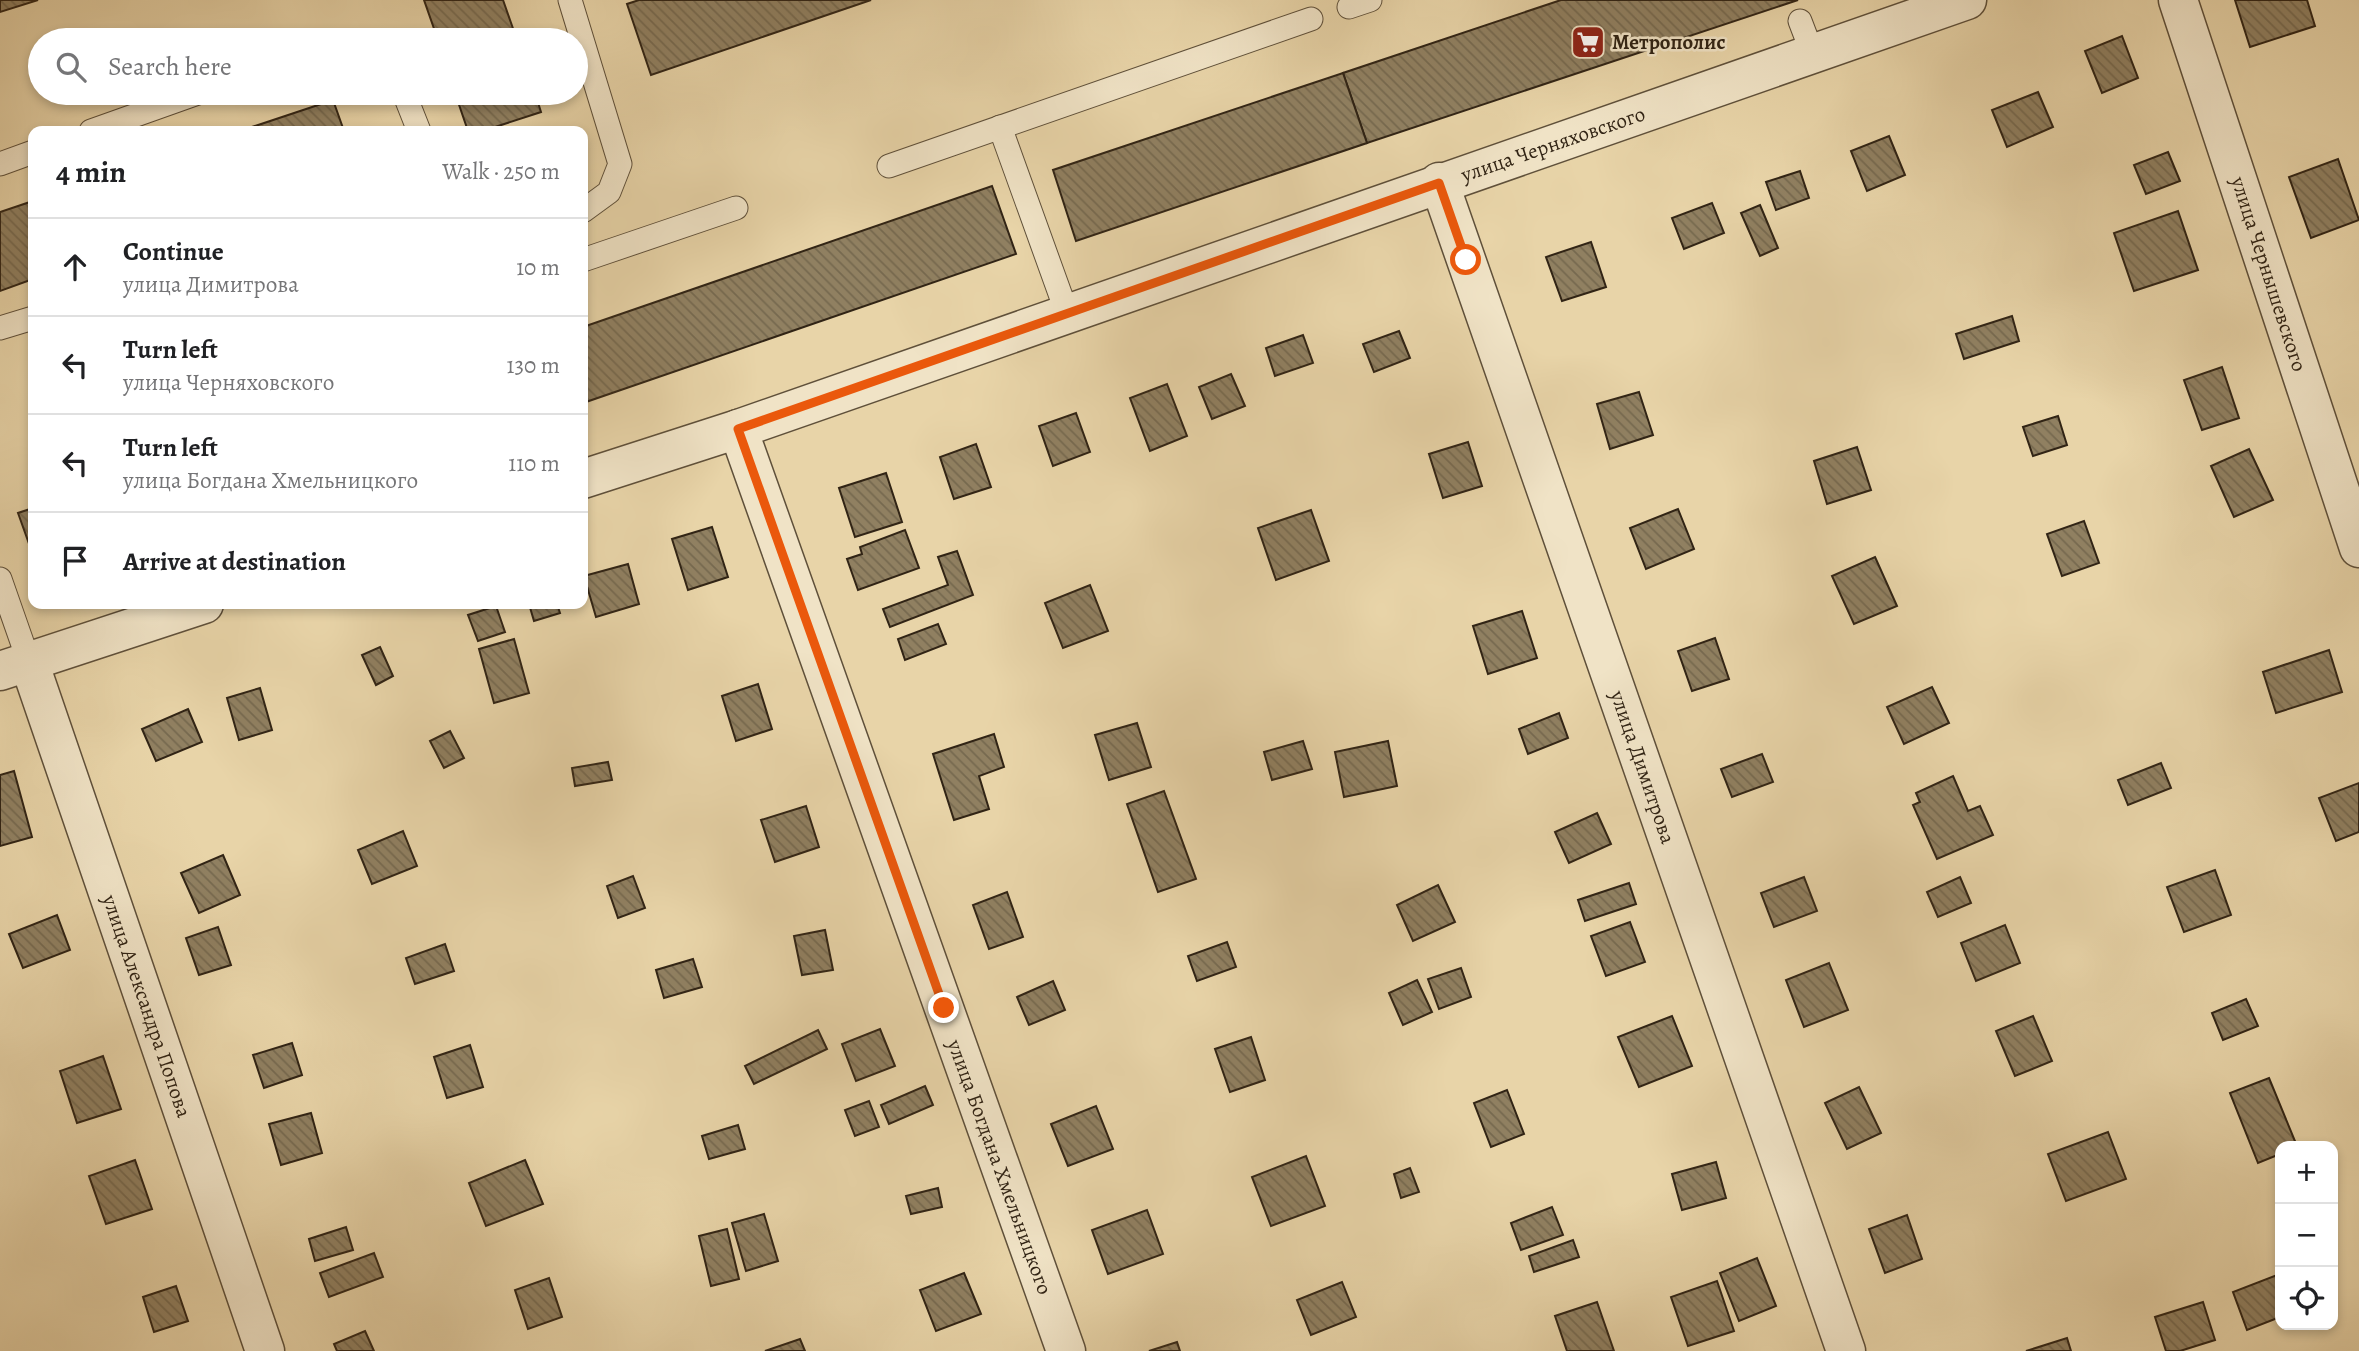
<!DOCTYPE html>
<meta charset="utf-8">
<style>
body{margin:0;font-family:Alegreya,serif;background:#f2f2f2;color:#202124}
.controls{position:absolute;right:21px;bottom:21px;display:grid;overflow:hidden;border-radius:14px;box-shadow:0 4px 10px #0003}
.controls button{width:63px;height:63px;display:grid;place-items:center;padding:0;border:0;border-bottom:2px solid #e0e0e0;background:#fff;color:#202124;font:35px sans-serif}
.stop{position:absolute;width:21px;height:21px;margin:-16px;border:5px solid #ea580c;border-radius:50%;background:#fff}
.stop.end{background:#ea580c;border-color:#fff;box-shadow:0 2px 7px #0008}
.list{margin:0;padding:0;list-style:none}
h2{display:flex;justify-content:space-between;align-items:center;height:91px;margin:0;padding:0 28px;font-size:30px}
h2 small{font-size:23px;font-weight:400;color:#757577}
.list li{display:grid;grid-template-columns:46px 1fr auto;gap:21px;align-items:center;box-sizing:border-box;height:98px;padding:0 28px;border-top:2px solid #e0e0e0}
.list b{display:block;font-size:26px;white-space:nowrap}
.list p{margin:0;font-size:23px;white-space:nowrap;color:#757577}
.list em{font-size:23px;font-style:normal;color:#757577}
.icon{flex:none;width:38px;height:38px;fill:none;stroke:currentColor;stroke-width:2;stroke-linecap:round;stroke-linejoin:round}
.map{position:relative;flex:none;width:2359px;height:1351px;overflow:hidden}
.search{position:absolute;background:#fff;box-shadow:0 4px 10px #0003;left:28px;top:28px;width:560px;height:77px;display:flex;align-items:center;gap:18px;box-sizing:border-box;padding:0 24px;border-radius:38px;color:#757577;font-size:26px}
.panel{position:absolute;background:#fff;box-shadow:0 4px 10px #0003;left:28px;top:126px;width:560px;height:483px;border-radius:14px}
.map>svg:first-child{display:block}
.building{fill:url(#building-back-hatch);stroke:#312415;stroke-width:2}
.lines{fill:none;stroke-linecap:round;stroke-linejoin:round}
.service-casing{stroke:#5f503a;stroke-width:25}
.minor-casing{stroke:#5f503a;stroke-width:41}
.tertiary-casing{stroke:#5f503a;stroke-width:41}
.service{stroke:#f0e3c6;stroke-width:23}
.minor{stroke:#f0e3c6;stroke-width:38}
.tertiary{stroke:#f0e3c6;stroke-width:38}
.route{stroke:#ea580c;stroke-width:9}
.labels{text-anchor:middle;stroke-width:5;stroke-linejoin:round;paint-order:stroke}
.poi-label{font-size:21px;font-weight:bold;fill:#312415;stroke:#f0e3c6;text-anchor:start}
.street-label{font-size:21px;fill:#312415;stroke:#f0e3c6}
</style>
<div class="map">
<svg width="2359" height="1351" viewBox="0 0 2359 1351">
<defs>
<pattern id="building-back-hatch" width="6" height="6" patternUnits="userSpaceOnUse" patternTransform="scale(1.75)"><rect width="6" height="6" fill="#908061"/><path d="M-1 5l2 2M0 0l6 6M5-1l2 2" fill="none" stroke="#76694f"/></pattern>
</defs>
<rect width="100%" height="100%" fill="#e8d4a8"/>
<filter id="stains"><feTurbulence type="fractalNoise" baseFrequency=".00286" numOctaves="4"/><feColorMatrix values="0 0 0 0 .2 0 0 0 0 .09 0 0 0 0 .02 0 0 0 .5 -.17"/></filter>
<radialGradient id="worn" r=".72"><stop offset=".6" stop-color="#630" stop-opacity="0"/><stop offset="1" stop-color="#630" stop-opacity=".3"/></radialGradient>
<!-- building -->
<g class="building">
<polygon points="0,0 38,0 0,12"/>
<polygon points="424,0 503,0 517,40 438,40"/>
<polygon points="639,0 871,0 651,75 627,4"/>
<polygon points="1561,0 1798,0 1367,143 1343,73"/>
<polygon points="2235,0 2307,0 2315,26 2250,47"/>
<polygon points="2122,36 2138,78 2102,93 2085,51"/>
<polygon points="1343,73 1367,143 1076,241 1053,170"/>
<polygon points="2038,92 2053,127 2007,147 1992,110"/>
<polygon points="455,93 535,93 541,112 483,131 468,131"/>
<polygon points="333,100 344,131 240,131"/>
<polygon points="1889,136 1905,175 1867,191 1851,151"/>
<polygon points="2168,152 2180,181 2146,194 2134,165"/>
<polygon points="2338,159 2359,220 2311,238 2289,177"/>
<polygon points="1800,171 1809,198 1776,210 1766,182"/>
<polygon points="992,186 1016,254 583,403 583,327"/>
<polygon points="33,201 33,279 0,291 0,212"/>
<polygon points="1712,203 1724,233 1684,249 1672,218"/>
<polygon points="1760,205 1778,248 1760,256 1741,213"/>
<polygon points="2178,211 2198,270 2134,291 2114,233"/>
<polygon points="1591,242 1606,287 1562,301 1546,257"/>
<polygon points="2012,316 2019,341 1964,359 1956,334"/>
<polygon points="1399,331 1410,358 1374,372 1363,344"/>
<polygon points="1303,335 1313,363 1275,376 1266,348"/>
<polygon points="2222,367 2239,418 2202,430 2184,380"/>
<polygon points="1231,374 1245,406 1212,419 1199,387"/>
<polygon points="1167,384 1187,436 1150,451 1130,398"/>
<polygon points="1639,392 1653,435 1610,449 1597,404"/>
<polygon points="1076,413 1090,452 1053,466 1039,426"/>
<polygon points="2058,416 2067,445 2033,456 2023,427"/>
<polygon points="1468,442 1482,486 1443,498 1429,454"/>
<polygon points="976,444 991,487 954,499 940,457"/>
<polygon points="1857,447 1871,490 1827,504 1814,461"/>
<polygon points="2249,449 2273,500 2234,517 2211,466"/>
<polygon points="886,473 902,522 855,537 839,488"/>
<polygon points="33,508 33,555 18,513"/>
<polygon points="1678,509 1694,549 1646,569 1630,528"/>
<polygon points="1311,510 1329,561 1276,580 1258,528"/>
<polygon points="2084,521 2099,563 2062,576 2047,534"/>
<polygon points="712,527 728,577 688,590 672,539"/>
<polygon points="905,530 919,568 858,590 847,559 862,554 860,547"/>
<polygon points="957,551 973,595 890,627 883,609 948,585 938,557"/>
<polygon points="1875,557 1897,606 1854,624 1832,576"/>
<polygon points="628,564 639,604 596,617 584,576"/>
<polygon points="1090,585 1108,631 1063,648 1045,603"/>
<polygon points="529,604 557,604 560,613 534,621"/>
<polygon points="496,606 505,632 478,641 468,615"/>
<polygon points="1522,611 1537,658 1488,674 1473,626"/>
<polygon points="938,624 946,644 905,660 898,639"/>
<polygon points="1715,638 1729,679 1692,691 1678,651"/>
<polygon points="514,639 529,693 494,703 479,649"/>
<polygon points="380,647 393,676 376,685 362,655"/>
<polygon points="2329,650 2342,692 2276,713 2263,672"/>
<polygon points="758,684 772,729 736,741 722,696"/>
<polygon points="1932,687 1949,723 1904,744 1887,707"/>
<polygon points="260,688 272,730 239,740 227,698"/>
<polygon points="188,709 202,742 156,761 142,729"/>
<polygon points="1559,713 1568,738 1528,754 1519,729"/>
<polygon points="1137,723 1151,767 1109,780 1095,735"/>
<polygon points="450,731 464,758 444,768 430,741"/>
<polygon points="994,734 1004,767 979,776 989,809 954,820 933,754"/>
<polygon points="1303,741 1312,769 1272,780 1264,752"/>
<polygon points="1388,741 1397,786 1344,797 1335,752"/>
<polygon points="1762,754 1773,782 1732,797 1721,769"/>
<polygon points="608,762 612,780 575,786 572,768"/>
<polygon points="2161,763 2171,788 2128,805 2118,780"/>
<polygon points="14,771 32,837 0,846 0,775"/>
<polygon points="1953,776 1968,811 1980,806 1993,835 1937,859 1913,805 1920,802 1916,793"/>
<polygon points="2359,783 2359,832 2336,841 2319,798"/>
<polygon points="1164,791 1196,879 1158,892 1127,804"/>
<polygon points="806,806 819,847 775,862 761,820"/>
<polygon points="1597,813 1611,844 1569,863 1555,832"/>
<polygon points="403,831 417,866 372,884 358,850"/>
<polygon points="223,855 240,895 199,913 181,873"/>
<polygon points="2215,870 2231,915 2184,932 2167,887"/>
<polygon points="633,876 645,908 618,918 607,886"/>
<polygon points="1804,877 1817,911 1774,927 1761,893"/>
<polygon points="1960,877 1971,903 1938,917 1927,892"/>
<polygon points="1629,883 1636,904 1585,921 1578,900"/>
<polygon points="1438,885 1455,922 1413,941 1397,905"/>
<polygon points="1007,892 1023,937 989,949 973,905"/>
<polygon points="57,915 70,950 23,968 9,934"/>
<polygon points="1630,922 1645,962 1606,976 1591,936"/>
<polygon points="2005,925 2020,963 1976,981 1961,943"/>
<polygon points="218,927 231,965 199,975 186,938"/>
<polygon points="825,930 833,970 802,975 794,936"/>
<polygon points="1227,942 1236,967 1197,981 1188,956"/>
<polygon points="445,944 454,971 415,984 406,958"/>
<polygon points="693,959 702,987 664,998 656,970"/>
<polygon points="1829,963 1848,1010 1804,1027 1786,980"/>
<polygon points="1461,968 1471,997 1439,1009 1428,979"/>
<polygon points="1417,980 1432,1012 1403,1025 1389,993"/>
<polygon points="1053,981 1065,1010 1029,1025 1017,997"/>
<polygon points="2246,999 2258,1026 2223,1040 2212,1013"/>
<polygon points="1672,1016 1692,1066 1639,1087 1618,1037"/>
<polygon points="2033,1016 2052,1061 2015,1076 1996,1031"/>
<polygon points="880,1029 895,1066 856,1081 842,1044"/>
<polygon points="818,1030 827,1049 754,1084 745,1066"/>
<polygon points="1251,1037 1265,1080 1230,1092 1215,1049"/>
<polygon points="292,1043 302,1075 264,1088 253,1055"/>
<polygon points="470,1045 483,1087 447,1098 434,1057"/>
<polygon points="103,1056 121,1109 77,1123 60,1071"/>
<polygon points="2269,1078 2297,1146 2280,1146 2280,1154 2258,1163 2230,1093"/>
<polygon points="925,1086 933,1105 889,1124 881,1105"/>
<polygon points="1859,1087 1881,1133 1847,1149 1825,1103"/>
<polygon points="1507,1090 1524,1134 1491,1147 1474,1103"/>
<polygon points="869,1101 879,1127 855,1136 845,1110"/>
<polygon points="1096,1106 1113,1149 1068,1166 1051,1124"/>
<polygon points="311,1113 322,1153 281,1165 269,1124"/>
<polygon points="738,1125 745,1149 709,1159 702,1136"/>
<polygon points="2108,1132 2126,1179 2066,1201 2048,1154"/>
<polygon points="1306,1156 1325,1206 1271,1226 1252,1177"/>
<polygon points="135,1160 152,1209 106,1224 89,1176"/>
<polygon points="525,1160 543,1204 486,1226 469,1183"/>
<polygon points="1716,1162 1726,1198 1682,1210 1672,1174"/>
<polygon points="1410,1168 1419,1192 1401,1198 1394,1174"/>
<polygon points="938,1188 942,1207 911,1214 906,1196"/>
<polygon points="1552,1207 1563,1235 1521,1250 1511,1223"/>
<polygon points="1147,1210 1163,1254 1108,1274 1092,1230"/>
<polygon points="764,1214 778,1261 746,1271 732,1223"/>
<polygon points="1907,1215 1922,1259 1885,1273 1869,1229"/>
<polygon points="346,1227 353,1250 315,1261 309,1239"/>
<polygon points="727,1229 739,1279 711,1286 699,1236"/>
<polygon points="1573,1240 1579,1257 1534,1272 1529,1256"/>
<polygon points="374,1253 383,1277 329,1297 320,1273"/>
<polygon points="1757,1258 1776,1306 1739,1321 1720,1273"/>
<polygon points="964,1273 981,1314 936,1331 920,1290"/>
<polygon points="2277,1275 2280,1284 2280,1317 2247,1330 2233,1292"/>
<polygon points="549,1278 562,1317 528,1329 515,1290"/>
<polygon points="1717,1281 1734,1331 1688,1346 1671,1297"/>
<polygon points="1342,1282 1356,1317 1311,1335 1297,1300"/>
<polygon points="176,1286 188,1321 154,1332 143,1297"/>
<polygon points="1597,1302 1614,1351 1567,1351 1555,1316"/>
<polygon points="2203,1302 2215,1340 2180,1351 2166,1351 2155,1317"/>
<polygon points="365,1331 374,1351 337,1351 334,1344"/>
<polygon points="2067,1338 2071,1351 2026,1351"/>
<polygon points="800,1339 805,1351 765,1351"/>
<polygon points="1177,1342 1180,1351 1149,1351"/>
</g>
<g class="lines">
<!-- service casing -->
<g class="service-casing">
<g id="service">
<polyline points="570,0 620,164 609,192 583,211"/>
<polyline points="1349,7 1370,0"/>
<polyline points="1800,21 1813,55"/>
<polyline points="404,93 419,131"/>
<polyline points="1000,127 1067,313"/>
<polyline points="91,131 198,93"/>
<polyline points="0,164 33,152"/>
<polyline points="889,166 1311,19"/>
<polyline points="583,260 736,208"/>
<polyline points="0,328 33,318"/>
<polyline points="0,579 29,662"/>
</g>
</g>
<!-- minor casing -->
<g class="minor-casing">
<g id="minor">
<polyline points="2178,0 2359,548"/>
<polyline points="1439,182 1846,1351"/>
<polyline points="738,429 1066,1351"/>
<polyline points="29,662 265,1351"/>
</g>
</g>
<!-- tertiary casing -->
<g class="tertiary-casing">
<g id="tertiary">
<polyline points="583,479 738,429 1967,0"/>
<polyline points="0,671 204,604"/>
</g>
</g>
<!-- service -->
<use href="#service" class="service"/>
<!-- minor -->
<use href="#minor" class="minor"/>
<!-- tertiary -->
<use href="#tertiary" class="tertiary"/>
</g>
<g class="lines">
<!-- route -->
<polyline class="route" points="944,1008 738,429 1439,183 1466,260"/>
</g>
<!-- icons -->
<defs>
<g id="supermarket-square" transform="scale(1.75)"><rect x="-9" y="-9" width="18" height="18" rx="4" fill="#8f2418" stroke="#f0e3c6"/><path d="M-6-5.5h2.5l.6 2H6L4.5 2H-2.5L-4.4-4H-6ZM-1.5 3.2a1.3 1.3 0 1 0 .1 0ZM3 3.2a1.3 1.3 0 1 0 .1 0Z" fill="#fff"/></g>
</defs>
<g fill-rule="evenodd">
<use href="#supermarket-square" x="1588" y="42"/>
</g>
<g class="labels">
<!-- poi labels -->
<g class="poi-label">
<text x="1612" y="49">Метрополис</text>
</g>
<!-- street labels -->
<g class="street-label">
<text transform="translate(1553 144) rotate(-19)" y="7">улица Черняховского</text>
<text transform="translate(2269 274) rotate(72)" y="7">улица Чернышевского</text>
<text transform="translate(1643 767) rotate(71)" y="7">улица Димитрова</text>
<text transform="translate(147 1006) rotate(71)" y="7">улица Александра Попова</text>
<text transform="translate(1000 1167) rotate(70)" y="7">улица Богдана Хмельницкого</text>
</g>
</g>
<rect width="100%" height="100%" filter="url(#stains)"/>
<rect width="100%" height="100%" fill="url(#worn)"/>
</svg>
<div class="controls">
<button>+</button>
<button>−</button>
<button><svg class="icon" aria-label="locate" viewBox="0 0 24 24"><circle cx="12" cy="12" r="6"/><path d="M12 2v4M12 18v4M2 12h4M18 12h4"/></svg></button>
</div>
<div class="stop" style="left:1466px;top:260px"></div>
<div class="stop end" style="left:944px;top:1008px"></div>
<div class="search"><svg class="icon" aria-label="search" viewBox="0 0 24 24"><circle cx="10" cy="10" r="6"/><path d="M15 15l6 6"/></svg>Search here</div>
<section class="panel">
<h2>4 min<small>Walk · 250 m</small></h2>
<ul class="list">
<li><svg class="icon" aria-label="ahead" viewBox="0 0 24 24"><path d="M12 20V5M6 11l6-6 6 6"/></svg><div><b>Continue</b><p>улица Димитрова</p></div><em>10 m</em></li>
<li><svg class="icon" aria-label="left" viewBox="0 0 24 24"><path d="M17 20v-9H6M10 6l-5 5 5 5"/></svg><div><b>Turn left</b><p>улица Черняховского</p></div><em>130 m</em></li>
<li><svg class="icon" aria-label="left" viewBox="0 0 24 24"><path d="M17 20v-9H6M10 6l-5 5 5 5"/></svg><div><b>Turn left</b><p>улица Богдана Хмельницкого</p></div><em>110 m</em></li>
<li><svg class="icon" aria-label="arrive" viewBox="0 0 24 24"><path d="M6 21V4h12l-3 4 3 4H6"/></svg><div><b>Arrive at destination</b></div></li>
</ul>
</section>
</div>
